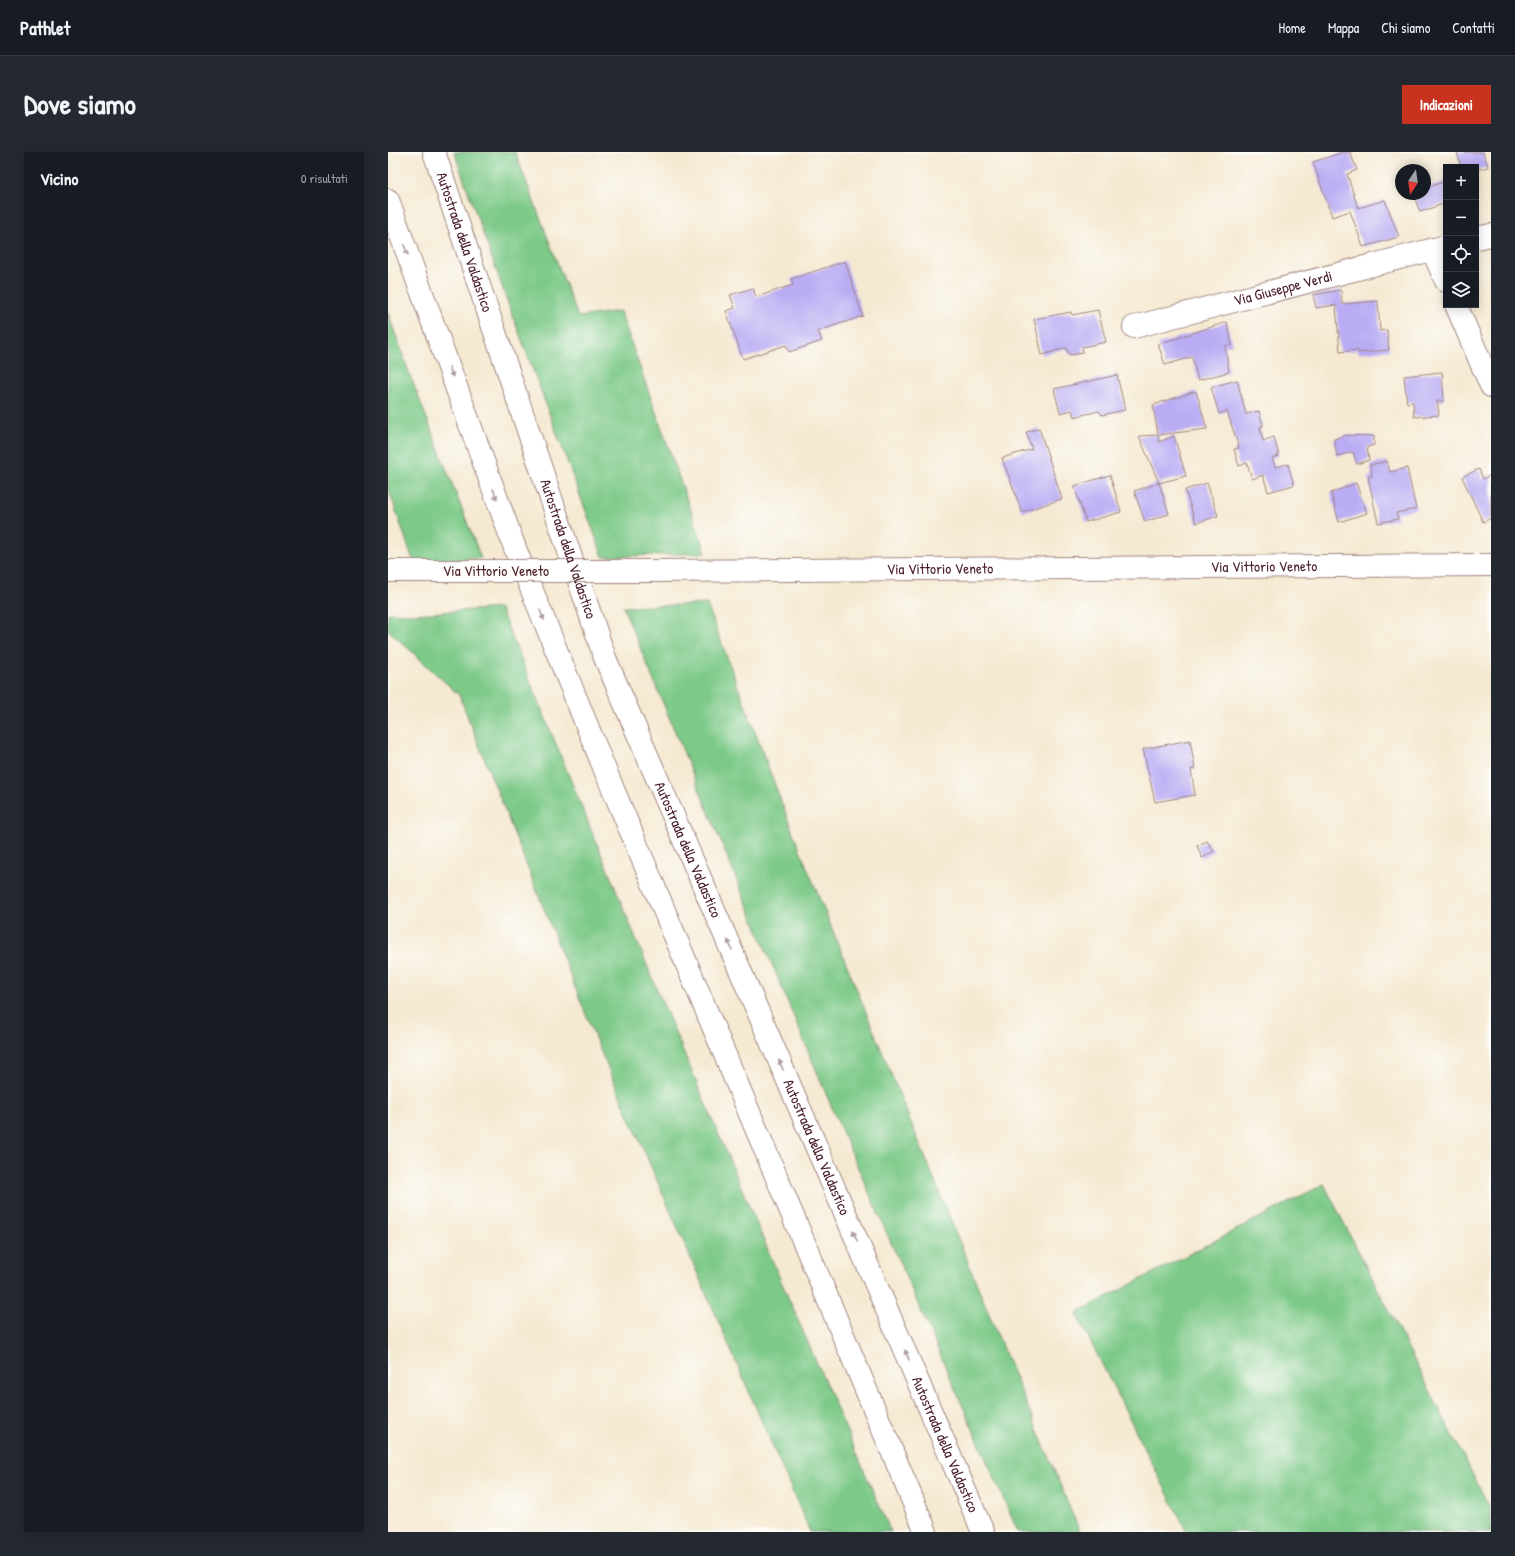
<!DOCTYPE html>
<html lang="it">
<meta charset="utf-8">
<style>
body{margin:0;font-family:"Patrick Hand",sans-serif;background:#242831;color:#f1f3f6}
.controls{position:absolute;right:12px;top:12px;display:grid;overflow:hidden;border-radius:0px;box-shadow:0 2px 10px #0003}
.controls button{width:36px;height:36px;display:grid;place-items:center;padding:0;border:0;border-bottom:1px solid #363941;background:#171b24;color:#f1f3f6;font:20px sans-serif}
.compass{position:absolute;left:1007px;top:12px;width:36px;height:36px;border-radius:50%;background:#171b24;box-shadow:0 2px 10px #0003;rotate:193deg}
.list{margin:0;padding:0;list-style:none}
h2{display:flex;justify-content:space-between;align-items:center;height:52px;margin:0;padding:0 16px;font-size:17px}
h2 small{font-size:13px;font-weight:400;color:#9ea1a6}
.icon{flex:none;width:22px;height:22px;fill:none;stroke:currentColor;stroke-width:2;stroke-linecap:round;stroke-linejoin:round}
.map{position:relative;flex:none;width:1103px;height:1380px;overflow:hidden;border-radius:0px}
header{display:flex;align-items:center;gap:24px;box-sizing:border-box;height:56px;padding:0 20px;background:#171b24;border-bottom:1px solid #363941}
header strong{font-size:19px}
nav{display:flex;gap:22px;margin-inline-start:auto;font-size:14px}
.intro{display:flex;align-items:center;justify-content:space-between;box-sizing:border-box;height:96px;padding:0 24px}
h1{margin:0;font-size:28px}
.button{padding:10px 18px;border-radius:0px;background:#c8321e;color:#fff;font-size:14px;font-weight:700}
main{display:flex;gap:24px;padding:0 24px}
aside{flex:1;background:#171b24;border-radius:0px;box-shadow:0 2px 10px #0003}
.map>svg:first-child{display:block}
.green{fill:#7bc988;stroke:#62745a}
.building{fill:#b9acf4}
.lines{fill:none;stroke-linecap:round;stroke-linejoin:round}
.minor-casing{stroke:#a0847e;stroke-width:24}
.secondary-casing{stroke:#a0847e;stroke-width:24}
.motorway-casing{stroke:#a0847e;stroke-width:24}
.minor{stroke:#fff;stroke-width:22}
.secondary{stroke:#fff;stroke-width:22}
.motorway{stroke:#fff;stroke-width:22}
.secondary-bridge-casing{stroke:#a0847e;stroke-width:24;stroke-linecap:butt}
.secondary-bridge{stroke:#fff;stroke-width:22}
.oneway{fill:#ae9aa0}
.labels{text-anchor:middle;stroke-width:3;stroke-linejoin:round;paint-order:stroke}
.street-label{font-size:15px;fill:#4a1f2b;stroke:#fdfcf7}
</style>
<header>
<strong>Pathlet</strong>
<nav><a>Home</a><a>Mappa</a><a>Chi siamo</a><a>Contatti</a></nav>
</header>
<div class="intro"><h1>Dove siamo</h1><a class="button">Indicazioni</a></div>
<main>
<aside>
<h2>Vicino<small>0 risultati</small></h2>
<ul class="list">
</ul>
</aside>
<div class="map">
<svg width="1103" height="1380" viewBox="0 0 1103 1380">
<rect width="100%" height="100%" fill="#fdfcf7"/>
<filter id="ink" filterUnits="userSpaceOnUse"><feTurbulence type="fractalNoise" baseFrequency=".025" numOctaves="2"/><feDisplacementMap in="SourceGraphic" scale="8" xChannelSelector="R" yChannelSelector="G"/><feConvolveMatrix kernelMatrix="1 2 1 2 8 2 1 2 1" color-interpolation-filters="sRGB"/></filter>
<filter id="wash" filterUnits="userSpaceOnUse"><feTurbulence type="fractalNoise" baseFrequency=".012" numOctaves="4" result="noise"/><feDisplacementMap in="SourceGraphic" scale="16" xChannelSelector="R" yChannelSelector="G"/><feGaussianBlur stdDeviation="0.9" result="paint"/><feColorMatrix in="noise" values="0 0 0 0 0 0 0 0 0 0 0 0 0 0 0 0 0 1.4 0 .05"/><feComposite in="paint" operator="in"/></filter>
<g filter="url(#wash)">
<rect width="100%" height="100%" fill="#f5e9d2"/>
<!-- green -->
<g class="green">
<polygon points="66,0 127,0 190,165 232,159 318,401 215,405 121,154"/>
<polygon points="0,161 22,223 93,406 26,411 0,336"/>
<polygon points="319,452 405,681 610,1184 692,1380 630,1380 446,961 235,455"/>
<polygon points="112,456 270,840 393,1129 503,1380 422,1380 210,893 71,543 0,478 0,461 27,462"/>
<polygon points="936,1032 1103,1358 1103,1380 799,1380 688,1161"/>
</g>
<g id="blocks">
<!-- building -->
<g class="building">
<polygon points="956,0 962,0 969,18 959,22 970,56 997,48 1011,85 975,95 962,59 944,65 925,10"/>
<polygon points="1069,0 1095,0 1100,15 1088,18 1088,15 1073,15"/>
<polygon points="1058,29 1058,51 1032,60 1025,42 1037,42 1037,36"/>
<polygon points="457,109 475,164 430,179 434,189 401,200 398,193 355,207 338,159 347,156 342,143 365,136 368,145 405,133 403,127"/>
<polygon points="953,138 954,152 990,149 992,179 999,178 1001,198 970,201 970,198 952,200 948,153 928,156 925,143"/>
<polygon points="710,158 718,190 694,195 695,201 682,203 678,196 654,203 646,167 683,160 684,163"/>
<polygon points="839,170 844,193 837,194 841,220 810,228 804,205 777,213 770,192"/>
<polygon points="1054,220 1056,249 1049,249 1051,263 1026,265 1025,250 1019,251 1016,224"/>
<polygon points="729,223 737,258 714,263 711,259 686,265 684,258 672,261 666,237"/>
<polygon points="849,228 858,262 871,259 875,274 872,275 875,289 886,285 891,304 884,306 887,315 900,312 906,333 880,340 875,323 864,327 859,311 851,314 846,297 851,296 839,259 831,262 823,235"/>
<polygon points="808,239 819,277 770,283 765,253"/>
<polygon points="651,276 674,347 634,360 614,306 644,297 638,280"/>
<polygon points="770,283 771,290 786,284 798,324 771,331 751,284"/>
<polygon points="959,283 986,284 986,293 979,295 981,308 969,312 965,300 949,304 946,287"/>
<polygon points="999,309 1002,320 1019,316 1028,357 1008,361 1010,367 990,371 980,325 984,324 982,313"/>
<polygon points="1091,317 1095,327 1103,323 1103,366 1095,370 1074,325"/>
<polygon points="722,323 733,360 698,370 686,334"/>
<polygon points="771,331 781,362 757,370 746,339"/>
<polygon points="819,331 830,364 808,371 797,338"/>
<polygon points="968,331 979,361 951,370 943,341"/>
<polygon points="802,588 807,617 803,617 807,643 767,650 755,597"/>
<polygon points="819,689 826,699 814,706 809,694"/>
</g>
</g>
</g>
<g filter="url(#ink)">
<use href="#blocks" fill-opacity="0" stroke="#a0847e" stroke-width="1"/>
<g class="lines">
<!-- minor casing -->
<g class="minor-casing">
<g id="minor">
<polyline points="1088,86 1103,83"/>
<polyline points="1044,97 1058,129"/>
<polyline points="1068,153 1103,234"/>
<path id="s1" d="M746,175L1058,94"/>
</g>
</g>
<!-- secondary casing -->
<g class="secondary-casing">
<g id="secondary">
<polyline points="0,419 77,419"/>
<path id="s2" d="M259,419L1103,413"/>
</g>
</g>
<!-- motorway casing -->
<g class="motorway-casing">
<g id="motorway">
<path id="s3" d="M46,0L217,506L595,1380"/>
<polyline points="0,48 128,399 217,618 538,1380"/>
</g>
</g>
<!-- minor -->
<use href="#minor" class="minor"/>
<!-- secondary -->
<use href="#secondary" class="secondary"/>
<!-- motorway -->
<use href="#motorway" class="motorway"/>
<!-- secondary-bridge casing -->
<g class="secondary-bridge-casing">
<polyline id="secondary-bridge" points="77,419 259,419"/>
</g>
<!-- secondary-bridge -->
<use href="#secondary-bridge" class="secondary-bridge"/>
</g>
<!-- one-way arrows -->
<defs><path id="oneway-solid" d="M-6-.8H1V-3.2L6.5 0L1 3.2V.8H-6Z"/></defs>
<g class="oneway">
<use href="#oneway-solid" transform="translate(18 98) rotate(70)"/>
<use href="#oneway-solid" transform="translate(63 220) rotate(70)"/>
<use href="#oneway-solid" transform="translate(107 342) rotate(70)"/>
<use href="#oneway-solid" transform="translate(154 463) rotate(68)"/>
<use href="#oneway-solid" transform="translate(342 793) rotate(-113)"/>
<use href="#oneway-solid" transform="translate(393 913) rotate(-113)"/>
<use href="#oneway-solid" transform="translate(467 1084) rotate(-113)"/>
<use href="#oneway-solid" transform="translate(519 1203) rotate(-113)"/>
</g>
</g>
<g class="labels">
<!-- street labels -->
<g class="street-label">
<text dy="5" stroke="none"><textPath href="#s3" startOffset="95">Autostrada della Valdastico</textPath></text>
<text dy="5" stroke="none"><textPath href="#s1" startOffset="154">Via Giuseppe Verdi</textPath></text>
<text dy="5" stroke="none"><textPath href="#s3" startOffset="419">Autostrada della Valdastico</textPath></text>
<text dy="5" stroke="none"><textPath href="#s2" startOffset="617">Via Vittorio Veneto</textPath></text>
<text dy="5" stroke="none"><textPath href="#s2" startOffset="293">Via Vittorio Veneto</textPath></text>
<text x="108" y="424">Via Vittorio Veneto</text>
<text dy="5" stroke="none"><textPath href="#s3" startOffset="743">Autostrada della Valdastico</textPath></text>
<text dy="5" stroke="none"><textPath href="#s3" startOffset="1067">Autostrada della Valdastico</textPath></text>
<text dy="5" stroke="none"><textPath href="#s3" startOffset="1391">Autostrada della Valdastico</textPath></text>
</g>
</g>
</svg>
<div class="controls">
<button>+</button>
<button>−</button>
<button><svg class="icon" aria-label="locate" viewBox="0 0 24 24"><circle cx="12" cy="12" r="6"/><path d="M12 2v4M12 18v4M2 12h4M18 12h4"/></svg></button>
<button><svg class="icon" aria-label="layers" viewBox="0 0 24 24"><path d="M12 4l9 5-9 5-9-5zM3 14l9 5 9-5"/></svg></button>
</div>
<svg class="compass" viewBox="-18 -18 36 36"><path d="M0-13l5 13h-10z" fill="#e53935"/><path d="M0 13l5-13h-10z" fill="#9ea1a6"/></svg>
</div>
</main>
